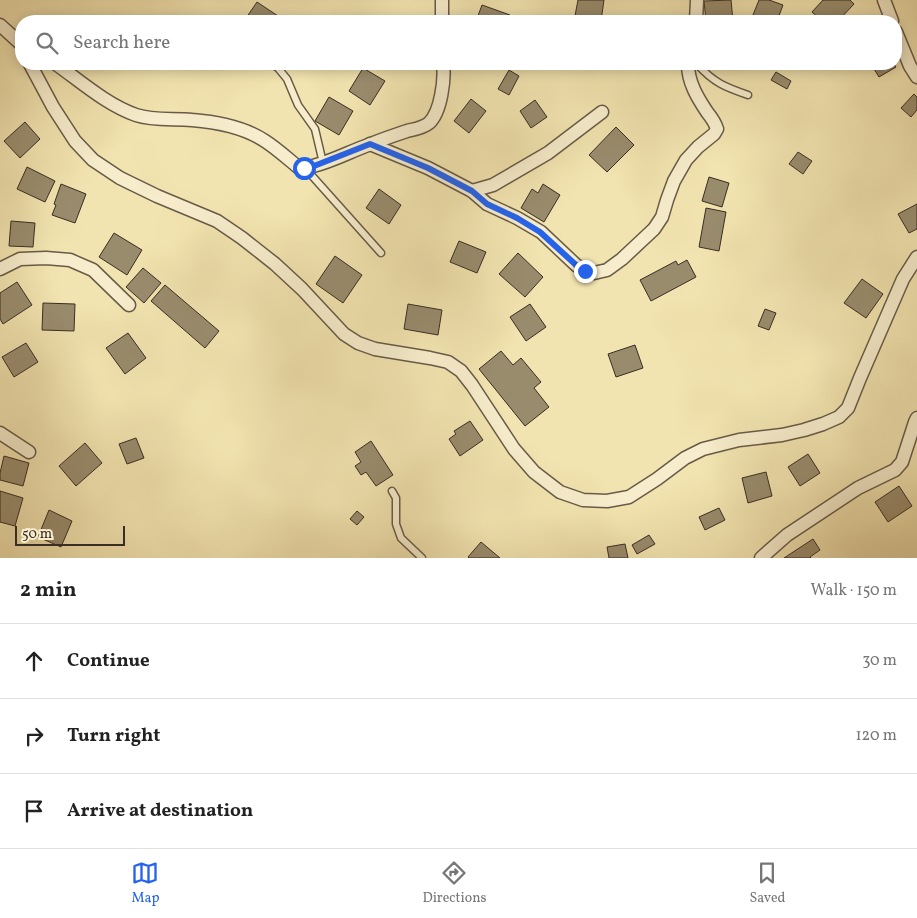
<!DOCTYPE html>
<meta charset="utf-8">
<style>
body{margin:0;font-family:Vollkorn,serif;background:#f2f2f2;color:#222}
.scale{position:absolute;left:15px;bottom:12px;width:110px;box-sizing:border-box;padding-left:5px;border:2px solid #392d24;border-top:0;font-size:14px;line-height:18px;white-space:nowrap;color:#392d24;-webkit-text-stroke:4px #f7edcc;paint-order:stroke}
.stop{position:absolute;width:15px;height:15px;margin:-11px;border:4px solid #2563eb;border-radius:50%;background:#fff}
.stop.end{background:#2563eb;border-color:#fff;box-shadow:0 1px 5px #0008}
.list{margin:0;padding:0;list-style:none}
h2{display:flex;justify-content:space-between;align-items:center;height:65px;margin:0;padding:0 20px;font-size:21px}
h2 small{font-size:16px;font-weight:400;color:#767676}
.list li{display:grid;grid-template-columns:32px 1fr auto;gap:15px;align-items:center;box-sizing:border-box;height:75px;padding:0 20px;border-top:1px solid #e0e0e0}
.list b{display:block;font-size:19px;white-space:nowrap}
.list em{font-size:16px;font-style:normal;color:#767676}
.icon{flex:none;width:28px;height:28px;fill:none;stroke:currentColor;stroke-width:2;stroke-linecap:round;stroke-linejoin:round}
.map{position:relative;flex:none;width:917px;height:558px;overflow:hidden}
.search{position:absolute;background:#fff;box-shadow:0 2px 12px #0003;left:15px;right:15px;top:15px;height:55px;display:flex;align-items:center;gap:12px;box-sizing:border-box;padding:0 18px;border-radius:20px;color:#767676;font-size:19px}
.sheet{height:290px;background:#fff}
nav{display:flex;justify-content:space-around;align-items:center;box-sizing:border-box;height:70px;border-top:1px solid #e0e0e0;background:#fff;font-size:14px;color:#767676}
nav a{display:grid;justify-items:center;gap:2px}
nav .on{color:#2563eb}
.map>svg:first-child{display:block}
.building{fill:#998c6d;stroke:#392d24}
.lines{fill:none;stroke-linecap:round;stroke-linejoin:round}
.service-casing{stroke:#675b47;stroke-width:9}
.minor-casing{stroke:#675b47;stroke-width:15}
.service{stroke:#f7edcc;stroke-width:6}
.minor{stroke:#f7edcc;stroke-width:12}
.route{stroke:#2563eb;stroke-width:6}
</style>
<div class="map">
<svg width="917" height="558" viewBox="0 0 917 558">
<rect width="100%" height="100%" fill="#f2e4b0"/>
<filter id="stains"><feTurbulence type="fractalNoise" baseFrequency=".004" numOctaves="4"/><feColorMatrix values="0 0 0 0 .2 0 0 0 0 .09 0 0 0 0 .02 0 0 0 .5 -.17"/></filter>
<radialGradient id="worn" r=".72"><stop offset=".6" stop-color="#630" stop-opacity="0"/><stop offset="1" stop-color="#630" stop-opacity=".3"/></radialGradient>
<!-- building -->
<g class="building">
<polygon points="578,0 604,0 601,21 574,21"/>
<polygon points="731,0 733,21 706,21 704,1"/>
<polygon points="759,0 769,0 783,5 777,21 751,20"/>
<polygon points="823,0 850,0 854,4 838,21 822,21 812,12"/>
<polygon points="257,2 278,16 274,21 244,21"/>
<polygon points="482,5 510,15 507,21 476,21"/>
<polygon points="871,64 894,64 896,67 879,77"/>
<polygon points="363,68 385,81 370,105 349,91"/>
<polygon points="509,70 519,76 509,95 498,89"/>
<polygon points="776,72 791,81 787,89 771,80"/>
<polygon points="914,94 917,97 917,110 911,117 901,108"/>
<polygon points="329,97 353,111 339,135 315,121"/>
<polygon points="471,99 486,111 469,133 454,121"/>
<polygon points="535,100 547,117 531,128 520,111"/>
<polygon points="25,122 40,139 20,158 4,141"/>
<polygon points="616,127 634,145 607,172 589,155"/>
<polygon points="798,152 812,161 803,174 789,164"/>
<polygon points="27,167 55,181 45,202 17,189"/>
<polygon points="709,177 729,183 722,207 702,201"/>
<polygon points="61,184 86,194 75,223 52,215 56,205 54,204"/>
<polygon points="543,184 560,195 544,222 521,208 532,189 538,193"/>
<polygon points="379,189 401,205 389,224 366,208"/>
<polygon points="917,204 917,229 909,233 898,214"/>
<polygon points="706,208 726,212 719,251 699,247"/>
<polygon points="11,221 35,223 33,247 9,246"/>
<polygon points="114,233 142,250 127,275 99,257"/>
<polygon points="459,241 486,252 477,273 450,262"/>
<polygon points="518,253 543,277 525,297 499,274"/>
<polygon points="335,256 362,275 343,303 316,284"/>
<polygon points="687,260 696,277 651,301 640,280 676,261 678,265"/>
<polygon points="143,268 161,283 144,303 126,287"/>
<polygon points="862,279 883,294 866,318 844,303"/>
<polygon points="17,282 32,305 3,324 0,319 0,293"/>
<polygon points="165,285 219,331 205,348 151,301"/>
<polygon points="43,303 75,304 74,331 42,330"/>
<polygon points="408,304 442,310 438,335 404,329"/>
<polygon points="530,304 546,327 526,341 510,317"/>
<polygon points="765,309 776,313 769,330 758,326"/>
<polygon points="128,333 146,358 125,374 106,348"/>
<polygon points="26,343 38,362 14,377 2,357"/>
<polygon points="635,345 643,368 616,377 608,354"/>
<polygon points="501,351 513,365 521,358 541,382 534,388 549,407 525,426 479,369"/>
<polygon points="470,421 483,440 460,456 449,439 456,434 454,431"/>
<polygon points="136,438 144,458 127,464 119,444"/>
<polygon points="371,441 393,475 376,486 366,472 361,475 355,466 361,462 355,452"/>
<polygon points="85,443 102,463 76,486 59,466"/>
<polygon points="808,454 820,473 800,486 788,467"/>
<polygon points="4,456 29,463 23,486 0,480 0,473"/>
<polygon points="766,472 772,496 748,503 742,478"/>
<polygon points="899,486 912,506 888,522 875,502"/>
<polygon points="0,491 23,498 15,526 0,522"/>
<polygon points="719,508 725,520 705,530 699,517"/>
<polygon points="49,510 72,521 61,547 38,537"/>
<polygon points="357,511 364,517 357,525 350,519"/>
<polygon points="649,535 655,544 637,554 632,545"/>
<polygon points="813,539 820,550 810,557 811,558 784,558"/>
<polygon points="481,542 500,558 469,558 468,557"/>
<polygon points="625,544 628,558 609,558 607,547"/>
</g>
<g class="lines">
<!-- service casing -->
<g class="service-casing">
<g id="service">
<polyline points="272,64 278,68 287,79 298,105 315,129 323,163"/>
<path d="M697,64C714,83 725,87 748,95"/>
<polyline points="305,168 381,253"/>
<polyline points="392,491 396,498 396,524 401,538 422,558"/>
</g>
</g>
<!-- minor casing -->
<g class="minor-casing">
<g id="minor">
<polyline points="884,0 892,21"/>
<polyline points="442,21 442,0"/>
<polyline points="696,21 697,0"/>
<polyline points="0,25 21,44"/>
<polyline points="896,32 910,66 917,77"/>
<polyline points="30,64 53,107 75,141 93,160 120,178 157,196 217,221 242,238 275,264 302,289 344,334 358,343 375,349 430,358 448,362 461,371 472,385 514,449 534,472 560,492 583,500 607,501 629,497 657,479 685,458 703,449 739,440 782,435 804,430 823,424 839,417 848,408 860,378 903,279 917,257"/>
<path d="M56,64C80,81 107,105 136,115C154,121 174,118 192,120C217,122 244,127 265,141C276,148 287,158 298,167C303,168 307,168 313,166C333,161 351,151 371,144C383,139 395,135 407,131C415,129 423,128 429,123C441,112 445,79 443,64"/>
<path d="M370,144L428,168L472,191L487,204L517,218L541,232L576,265L585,271L594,273L607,270L622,259L654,229L662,217L667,200L674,181L686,160L698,147L714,134L717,129C715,122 711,117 707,112C697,97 688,82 688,64"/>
<polyline points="472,191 493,185 548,153 602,112"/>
<polyline points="0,269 20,259 46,258 70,260 93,270 129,305"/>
<polyline points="0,433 29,452"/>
<polyline points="761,558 787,535 858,488 895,470 902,462 915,422 917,418"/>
</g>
</g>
<!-- service -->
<use href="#service" class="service"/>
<!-- minor -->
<use href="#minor" class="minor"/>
</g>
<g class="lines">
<!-- route -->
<polyline class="route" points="304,168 314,166 370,144 428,168 472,191 487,204 517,218 540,232 576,265 585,271"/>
</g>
<rect width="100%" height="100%" filter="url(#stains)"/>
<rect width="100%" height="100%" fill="url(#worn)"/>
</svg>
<div class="scale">50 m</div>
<div class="stop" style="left:304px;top:168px"></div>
<div class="stop end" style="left:585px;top:271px"></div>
<div class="search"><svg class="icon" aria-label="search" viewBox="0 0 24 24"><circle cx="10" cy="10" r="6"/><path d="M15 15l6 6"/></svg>Search here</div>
</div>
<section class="sheet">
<h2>2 min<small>Walk · 150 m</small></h2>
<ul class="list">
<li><svg class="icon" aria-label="ahead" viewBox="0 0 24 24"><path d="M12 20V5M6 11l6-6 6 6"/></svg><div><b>Continue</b></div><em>30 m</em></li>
<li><svg class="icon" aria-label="right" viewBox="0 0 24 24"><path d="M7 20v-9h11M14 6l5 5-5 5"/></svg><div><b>Turn right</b></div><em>120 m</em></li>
<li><svg class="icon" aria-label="arrive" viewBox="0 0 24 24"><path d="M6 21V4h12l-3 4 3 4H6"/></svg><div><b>Arrive at destination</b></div></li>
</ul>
</section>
<nav>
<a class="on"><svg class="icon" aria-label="map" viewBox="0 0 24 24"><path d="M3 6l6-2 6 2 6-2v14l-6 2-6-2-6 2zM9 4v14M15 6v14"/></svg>Map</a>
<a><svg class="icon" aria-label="directions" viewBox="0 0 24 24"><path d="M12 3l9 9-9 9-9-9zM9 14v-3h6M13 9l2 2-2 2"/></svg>Directions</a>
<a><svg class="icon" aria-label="saved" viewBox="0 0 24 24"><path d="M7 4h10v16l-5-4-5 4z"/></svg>Saved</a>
</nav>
